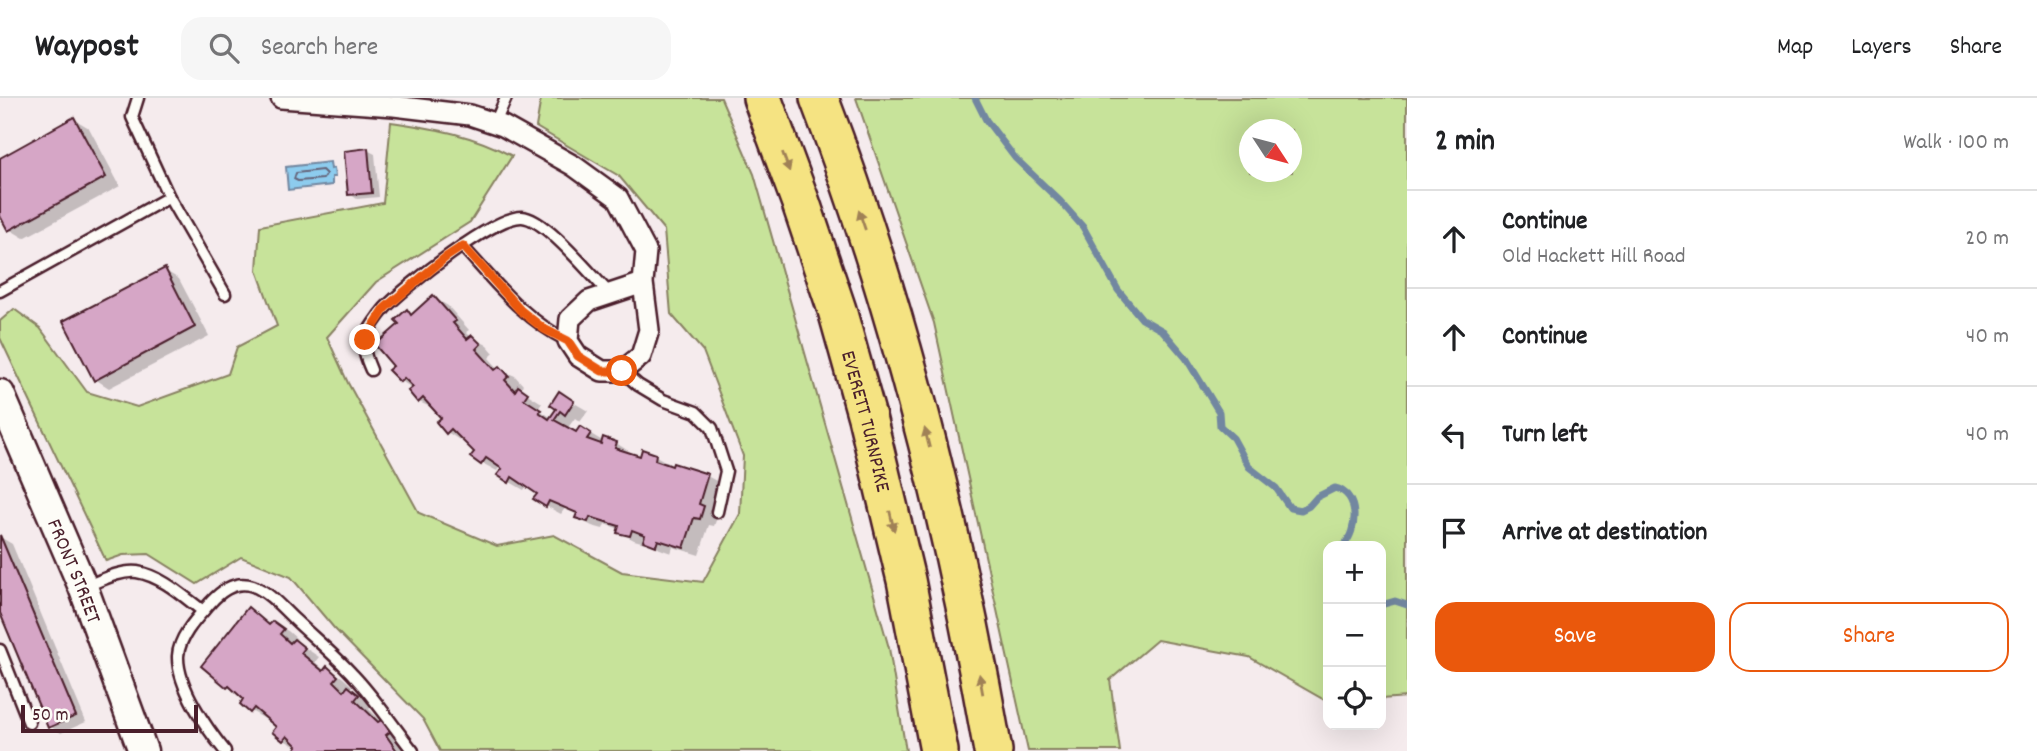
<!DOCTYPE html>
<meta charset="utf-8">
<style>
body{margin:0;font-family:Dekko,sans-serif;background:#f6f6f6;color:#202124}
.controls{position:absolute;right:21px;bottom:21px;display:grid;overflow:hidden;border-radius:14px;box-shadow:0 7px 28px #0002}
.controls button{width:63px;height:63px;display:grid;place-items:center;padding:0;border:0;border-bottom:2px solid #e0e0e0;background:#fff;color:#202124;font:35px sans-serif}
.compass{position:absolute;left:1239px;top:21px;width:63px;height:63px;border-radius:50%;background:#fff;box-shadow:0 7px 28px #0002;rotate:126deg}
.scale{position:absolute;left:21px;bottom:18px;width:177px;box-sizing:border-box;padding-left:7px;border:4px solid #4a1f2b;border-top:0;font-size:19px;line-height:24px;white-space:nowrap;color:#4a1f2b;-webkit-text-stroke:5px #fdfcf7;paint-order:stroke}
.stop{position:absolute;width:21px;height:21px;margin:-16px;border:5px solid #ea580c;border-radius:50%;background:#fff}
.stop.end{background:#ea580c;border-color:#fff;box-shadow:0 2px 7px #0008}
.list{margin:0;padding:0;list-style:none}
h2{display:flex;justify-content:space-between;align-items:center;height:91px;margin:0;padding:0 28px;font-size:30px}
h2 small{font-size:23px;font-weight:400;color:#757577}
.list li{display:grid;grid-template-columns:46px 1fr auto;gap:21px;align-items:center;box-sizing:border-box;height:98px;padding:0 28px;border-top:2px solid #e0e0e0}
.list b{display:block;font-size:26px;white-space:nowrap}
.list p{margin:0;font-size:23px;white-space:nowrap;color:#757577}
.list em{font-size:23px;font-style:normal;color:#757577}
.actions{display:flex;gap:14px;padding:21px 28px}
.actions a{flex:1;padding:16px 0;border:2px solid #ea580c;border-radius:21px;text-align:center;font-size:24px;color:#ea580c}
.actions .main{background:#ea580c;color:#fff}
.icon{flex:none;width:38px;height:38px;fill:none;stroke:currentColor;stroke-width:2;stroke-linecap:round;stroke-linejoin:round}
.map{position:relative;flex:none;width:1407px;height:653px;overflow:hidden}
header{display:flex;align-items:center;gap:42px;box-sizing:border-box;height:98px;padding:0 35px;background:#fff;border-bottom:2px solid #e0e0e0}
header strong{font-size:33px}
nav{display:flex;gap:38px;margin-inline-start:auto;font-size:24px}
.search{width:490px;height:63px;background:#f6f6f6;display:flex;align-items:center;gap:18px;box-sizing:border-box;padding:0 24px;border-radius:21px;color:#757577;font-size:26px}
main{display:flex}
aside{flex:1;background:#fff}
.map>svg:first-child{display:block}
.green{fill:#c7e39a;stroke:#888162;stroke-width:2;fill-rule:evenodd}
.water{fill:#8dccee;stroke:#7287a0;stroke-width:2}
.shadow{fill:#0003}
.lines{fill:none;stroke-linecap:round;stroke-linejoin:round}
.shore{stroke:#656479;stroke-width:2}
.stream{stroke:#7287a0;stroke-width:7}
.building{fill:#d6a6c6;stroke:#4a1f2b;stroke-width:2}
.lane-casing{stroke:#4a1f2b;stroke-width:15}
.street-casing{stroke:#4a1f2b;stroke-width:24}
.secondary-casing{stroke:#4a1f2b;stroke-width:33}
.highway-casing{stroke:#4a1f2b;stroke-width:42}
.lane{stroke:#fdfcf7;stroke-width:10}
.street{stroke:#fdfcf7;stroke-width:19}
.secondary{stroke:#fdfcf7;stroke-width:28}
.highway{stroke:#f5e382;stroke-width:37}
.oneway{fill:#a08156}
.route{stroke:#ea580c;stroke-width:9}
.labels{text-anchor:middle;stroke-width:6;stroke-linejoin:round;paint-order:stroke}
.street-label{font-size:21px;fill:#4a1f2b;stroke:#fdfcf7}
</style>
<header>
<strong>Waypost</strong>
<div class="search"><svg class="icon" aria-label="search" viewBox="0 0 24 24"><circle cx="10" cy="10" r="6"/><path d="M15 15l6 6"/></svg>Search here</div>
<nav><a>Map</a><a>Layers</a><a>Share</a></nav>
</header>
<main>
<div class="map">
<svg width="1407" height="653" viewBox="0 0 1407 653">
<rect width="100%" height="100%" fill="#f5ebed"/>
<filter id="ink" filterUnits="userSpaceOnUse"><feTurbulence type="fractalNoise" baseFrequency=".0143" numOctaves="2"/><feDisplacementMap in="SourceGraphic" scale="14" xChannelSelector="R" yChannelSelector="G"/><feConvolveMatrix kernelMatrix="1 2 1 2 8 2 1 2 1" color-interpolation-filters="sRGB"/></filter>
<g filter="url(#ink)">
<!-- green -->
<g class="green">
<path d="M541,0H721L754,76L889,550L906,653H440L423,621L334,530L291,479L241,459L197,486L149,456L123,457L106,463L0,240V223L14,211L40,230L87,294L137,309L228,276L237,249L277,228L257,172L260,128L383,105L391,24C436,31 471,36 512,58L470,124L376,184L327,239L348,285L419,415L497,448L554,437L622,474L703,484L740,416L743,358L703,253L671,216L664,132L619,78L536,29Z"/>
<path d="M856,0H1407V599L1381,601V448H1328V604L1249,559L1157,542L1110,582L1120,653H1028L934,225ZM1250,32H1292V74H1250Z"/>
</g>
<!-- water -->
<polygon class="water" points="330,64 331,71 334,70 335,79 332,79 332,87 288,92 286,69"/>
<!-- shadow -->
<g class="shadow">
<polygon points="74,21 89,30 120,88 24,140 9,131 0,115 0,62"/>
<polygon points="367,52 375,56 379,99 357,101 350,96"/>
<polygon points="164,172 179,181 209,238 109,290 95,281"/>
<polygon points="433,199 448,208 469,232 466,234 471,239 487,247 494,255 489,260 499,271 515,278 523,287 519,291 542,305 538,311 552,320 558,310 559,296 588,313 580,324 575,320 567,331 577,336 581,330 604,344 616,345 630,354 630,356 641,360 643,354 656,358 670,366 669,369 707,378 722,386 718,417 714,428 709,427 699,457 673,449 671,455 660,451 645,443 645,445 634,442 620,434 620,431 605,426 603,431 592,428 577,420 578,416 565,410 561,416 546,408 539,396 527,387 524,392 510,384 504,371 500,368 497,373 482,365 476,353 464,341 461,343 447,334 443,320 435,311 419,304 410,294 414,291 401,283 396,268 402,226 407,213 413,217"/>
<polygon points="0,439 12,446 86,624 61,635 49,628 0,510"/>
<polygon points="249,511 272,527 273,525 288,533 297,541 295,543 319,559 315,564 325,573 328,571 342,579 352,588 350,590 373,607 369,611 382,624 398,631 405,642 400,645 405,653 296,653 298,650 284,642 278,629 267,619 265,621 251,613 246,600 228,589"/>
</g>
<g class="lines">
<!-- shore -->
<polygon class="shore" points="322,72 326,76 323,81 298,83 294,81 296,75"/>
<!-- stream -->
<g class="stream">
<path d="M975,0L986,22L1015,60L1060,103L1083,129L1118,192L1142,221L1163,233L1186,260L1219,314L1220,328L1233,340L1249,369L1276,390L1290,410L1301,412L1309,408L1317,399L1335,390C1360,396 1358,433 1343,448"/>
<polyline points="1328,463 1328,477"/>
<polyline points="1381,507 1395,503 1407,507"/>
</g>
</g>
<!-- building -->
<g class="building">
<polygon points="74,19 106,79 8,133 0,118 0,60"/>
<polygon points="368,50 372,95 348,97 344,53"/>
<polygon points="165,170 195,229 94,283 63,223"/>
<polygon points="433,197 456,223 453,225 467,241 472,237 481,246 476,251 495,272 500,268 509,278 505,282 515,293 518,288 528,295 524,301 541,312 539,314 549,321 556,311 550,307 559,293 574,303 565,317 560,313 554,322 576,334 580,328 591,335 587,341 601,346 603,339 617,344 615,350 640,358 642,351 656,356 655,362 672,368 673,365 708,376 699,406 704,408 700,421 694,420 684,450 658,442 656,448 643,443 645,437 632,432 630,438 617,435 619,428 590,419 588,424 575,420 577,415 549,403 546,409 533,401 537,396 512,379 509,385 497,377 502,371 486,360 481,367 470,359 474,354 451,331 446,336 436,324 441,320 423,300 418,305 408,293 413,289 404,280 400,284 388,272 393,268 375,247 399,226 395,222 407,211 411,217"/>
<polygon points="0,437 76,618 48,630 0,515"/>
<polygon points="248,509 269,527 273,523 284,531 280,536 290,545 294,541 305,550 301,555 323,573 327,568 338,578 334,583 344,593 348,588 359,597 355,602 378,624 383,621 391,633 386,637 397,653 293,653 297,648 287,638 283,643 272,634 276,629 254,610 250,615 240,606 243,601 229,588 227,590 201,568"/>
</g>
<g class="lines">
<!-- lane casing -->
<g class="lane-casing">
<g id="lane">
<polyline points="495,25 506,0"/>
<polyline points="169,99 225,196"/>
<path d="M462,148C496,185 522,220 568,243"/>
<polyline points="0,193 169,99 132,19 138,0"/>
<path d="M371,272C367,263 362,251 365,241C368,232 379,217 385,210C406,188 494,118 522,119C545,120 591,177 609,195"/>
<polyline points="622,273 638,287 663,302 696,314 712,330 726,373 717,414"/>
<path d="M84,489C100,483 120,472 137,474C162,478 184,499 203,513"/>
<polyline points="0,552 29,625"/>
<path d="M225,653C207,631 177,588 178,558C179,538 198,519 211,504C222,492 236,482 253,488C269,494 282,510 295,522C314,540 335,557 353,577C375,600 393,628 413,653"/>
</g>
</g>
<!-- street casing -->
<g class="street-casing">
<polyline id="street" points="281,0 394,8 470,17 503,28 574,68 618,100 646,153 643,185 649,232 641,258 622,273 602,273 578,258 568,243 570,221 589,203 643,185"/>
</g>
<!-- secondary casing -->
<g class="secondary-casing">
<g id="secondary">
<path id="s1" d="M0,296L83,489L143,653"/>
</g>
</g>
<!-- highway casing -->
<g class="highway-casing">
<g id="highway">
<path id="s2" d="M762,0L801,105L837,212L867,319L906,482L939,653"/>
<path d="M819,0C900,211 954,431 993,653"/>
</g>
</g>
<!-- lane -->
<use href="#lane" class="lane"/>
<!-- street -->
<use href="#street" class="street"/>
<!-- secondary -->
<use href="#secondary" class="secondary"/>
<!-- highway -->
<use href="#highway" class="highway"/>
</g>
<!-- one-way arrows -->
<defs><path id="oneway-solid" d="M-6-.8H1V-3.2L6.5 0L1 3.2V.8H-6Z" transform="scale(1.75)"/></defs>
<g class="oneway">
<use href="#oneway-solid" transform="translate(786 64) rotate(70)"/>
<use href="#oneway-solid" transform="translate(862 122) rotate(-109)"/>
<use href="#oneway-solid" transform="translate(927 340) rotate(-104)"/>
<use href="#oneway-solid" transform="translate(892 423) rotate(77)"/>
<use href="#oneway-solid" transform="translate(981 586) rotate(-100)"/>
</g>
</g>
<g class="lines" filter="url(#ink)">
<!-- route -->
<polyline class="route" points="365,242 385,210 446,159 463,148 520,212 544,231 568,243 578,258 602,273 622,273"/>
</g>
<g class="labels">
<!-- street labels -->
<g class="street-label">
<text dy="7" stroke="none"><textPath href="#s2" startOffset="340">EVERETT TURNPIKE</textPath></text>
<text dy="7" stroke="none"><textPath href="#s1" startOffset="192">FRONT STREET</textPath></text>
</g>
</g>
</svg>
<div class="controls">
<button>+</button>
<button>−</button>
<button><svg class="icon" aria-label="locate" viewBox="0 0 24 24"><circle cx="12" cy="12" r="6"/><path d="M12 2v4M12 18v4M2 12h4M18 12h4"/></svg></button>
</div>
<svg class="compass" viewBox="-18 -18 36 36"><path d="M0-13l5 13h-10z" fill="#e53935"/><path d="M0 13l5-13h-10z" fill="#757577"/></svg>
<div class="scale">50 m</div>
<div class="stop" style="left:622px;top:273px"></div>
<div class="stop end" style="left:365px;top:242px"></div>
</div>
<aside>
<h2>2 min<small>Walk · 100 m</small></h2>
<ul class="list">
<li><svg class="icon" aria-label="ahead" viewBox="0 0 24 24"><path d="M12 20V5M6 11l6-6 6 6"/></svg><div><b>Continue</b><p>Old Hackett Hill Road</p></div><em>20 m</em></li>
<li><svg class="icon" aria-label="ahead" viewBox="0 0 24 24"><path d="M12 20V5M6 11l6-6 6 6"/></svg><div><b>Continue</b></div><em>40 m</em></li>
<li><svg class="icon" aria-label="left" viewBox="0 0 24 24"><path d="M17 20v-9H6M10 6l-5 5 5 5"/></svg><div><b>Turn left</b></div><em>40 m</em></li>
<li><svg class="icon" aria-label="arrive" viewBox="0 0 24 24"><path d="M6 21V4h12l-3 4 3 4H6"/></svg><div><b>Arrive at destination</b></div></li>
</ul>
<div class="actions"><a class="main">Save</a><a>Share</a></div>
</aside>
</main>
